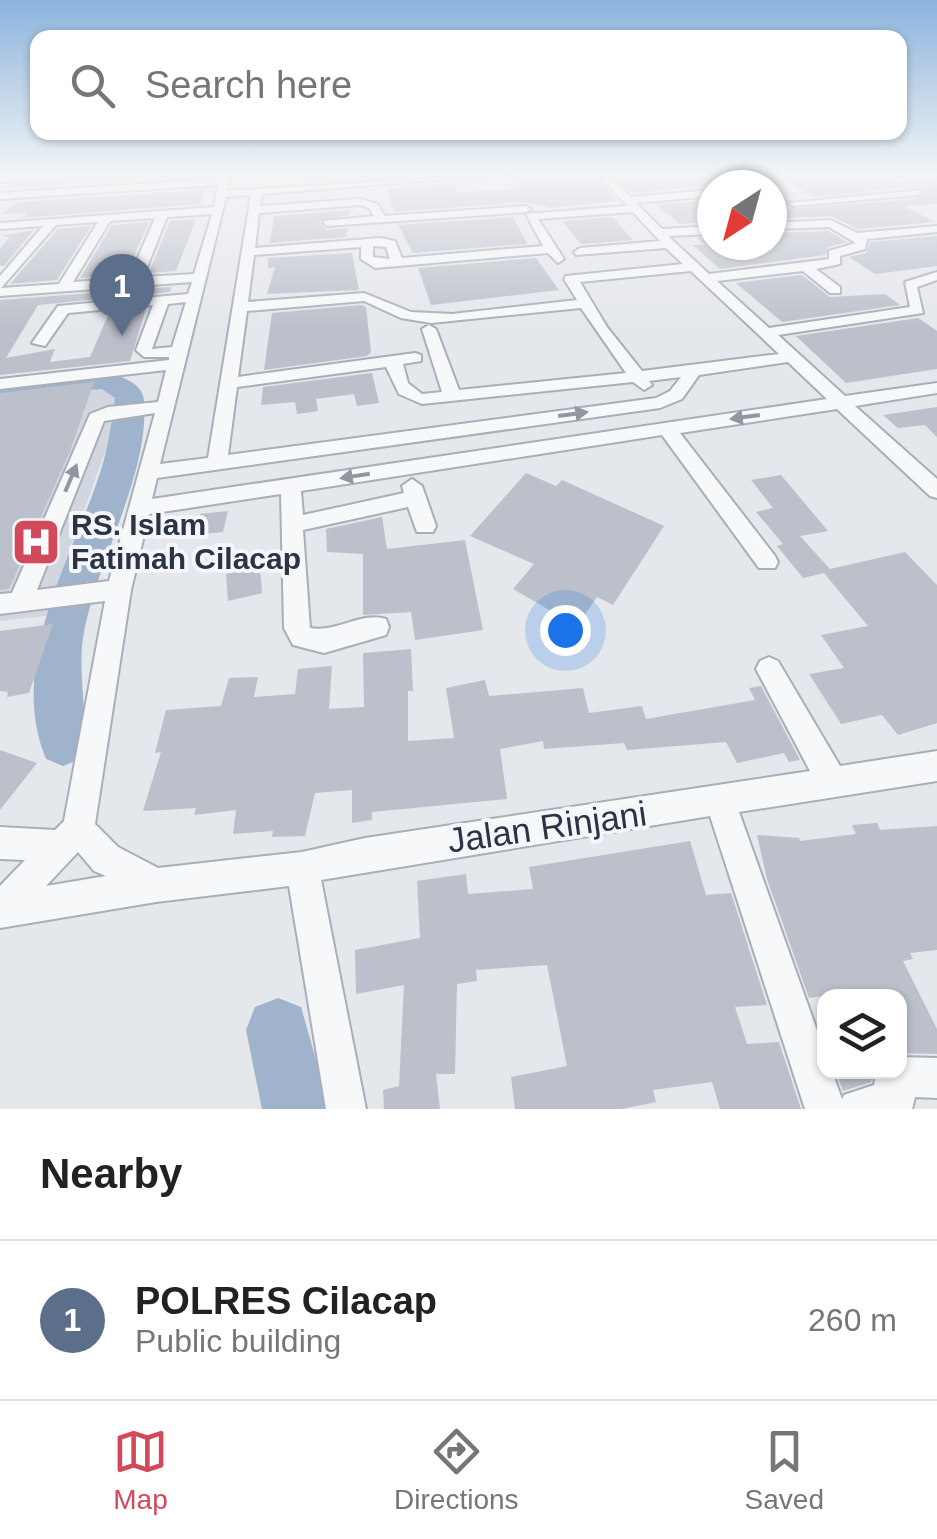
<!DOCTYPE html>
<style>
body{margin:0;font-family:Helvetica,sans-serif;background:#f2f2f2;color:#222}
.controls{position:absolute;right:30px;bottom:30px;display:grid;overflow:hidden;border-radius:20px;box-shadow:0 2px 8px #0004}
.controls button{width:90px;height:90px;display:grid;place-items:center;padding:0;border:0;border-bottom:2px solid #e0e0e0;background:#fff;color:#222;font:50px sans-serif}
.compass{position:absolute;left:697px;top:170px;width:90px;height:90px;border-radius:50%;background:#fff;box-shadow:0 2px 8px #0004;rotate:216deg}
.you{position:absolute;left:565px;top:630px;width:35px;height:35px;margin:-25px;border:8px solid #fff;border-radius:50%;background:#1a73e8;box-shadow:0 0 0 15px #1a73e833}
.badge{display:grid;place-items:center;width:65px;height:65px;border-radius:50%;background:#d1495b;color:#fff;font-size:32px;font-weight:700}
.pin{position:absolute;translate:-50% -82px;filter:drop-shadow(0 2px 5px #0008)}
.pin::after{content:'';position:absolute;top:52px;width:35px;height:30px;background:inherit;clip-path:polygon(0 0,100% 0,50% 100%)}
.list{margin:0;padding:0;list-style:none}
h2{display:flex;justify-content:space-between;align-items:center;height:130px;margin:0;padding:0 40px;font-size:42px}
h2 small{font-size:32px;font-weight:400;color:#767676}
.list li{display:grid;grid-template-columns:65px 1fr auto;gap:30px;align-items:center;box-sizing:border-box;height:160px;padding:0 40px;border-top:2px solid #e0e0e0}
.list b{display:block;font-size:38px;white-space:nowrap}
.list p{margin:0;font-size:32px;white-space:nowrap;color:#767676}
.list em{font-size:32px;font-style:normal;color:#767676}
.icon{flex:none;width:55px;height:55px;fill:none;stroke:currentColor;stroke-width:2;stroke-linecap:round;stroke-linejoin:round}
.map{position:relative;flex:none;width:937px;height:1109px;overflow:hidden}
.search{position:absolute;background:#fff;box-shadow:0 2px 8px #0004;left:30px;right:30px;top:30px;height:110px;display:flex;align-items:center;gap:25px;box-sizing:border-box;padding:0 35px;border-radius:20px;color:#767676;font-size:38px}
.sheet{height:290px;background:#fff}
nav{display:flex;justify-content:space-around;align-items:center;box-sizing:border-box;height:140px;border-top:2px solid #e0e0e0;background:#fff;font-size:28px;color:#767676}
nav a{display:grid;justify-items:center;gap:5px}
nav .on{color:#d1495b}
.map>svg:first-child{display:block}
.built{fill:#d2d6de}
.lines{fill:none;stroke-linecap:round;stroke-linejoin:round}
.river{fill:#9fb4cc;fill-rule:evenodd}
.building{fill:#bbc0ca}
.minor-casing{stroke:#a9aeb7;stroke-width:4}
.minor{fill:#f7f8fa;fill-rule:evenodd}
.oneway{fill:#9196a0}
.labels{text-anchor:middle;stroke-width:8;stroke-linejoin:round;paint-order:stroke}
.poi-label{font-size:30px;font-weight:bold;fill:#2b3445;stroke:#f4f6f9;text-anchor:start}
.near-street-label{font-size:35px;fill:#2b3445;stroke:#f4f6f9}
</style>
<div class="map">
<svg width="937" height="1109" viewBox="0 0 937 1109">
<rect width="100%" height="100%" fill="#e4e7ec"/>
<!-- built -->
<polygon class="built" points="99,386 112,390 123,402 46,616 0,621 0,399"/>
<g class="lines">
<!-- river -->
<g class="river">
<path d="M104,372C120,376 143,382 144,401C150,474 95,564 83,638C77,675 91,731 80,759L63,766L46,759C8,667 67,567 97,482C107,455 111,427 115,398L102,389L0,396V380Z"/>
<polygon points="278,998 301,1007 330,1109 262,1109 246,1030 255,1007"/>
</g>
</g>
<!-- building -->
<g class="building">
<polygon points="142,173 211,173 14,188 18,184"/>
<polygon points="612,173 712,173 712,186 631,193"/>
<polygon points="821,173 874,173 898,187 937,183 937,204 904,206 935,222 858,229 831,216 772,219 772,210 918,199 926,190 922,186 813,197 780,176"/>
<polygon points="594,174 617,201 551,208 526,202 394,212 387,189 453,184 458,192 522,189 516,180"/>
<polygon points="205,190 200,204 22,218 27,213 2,214 17,202"/>
<polygon points="712,200 712,222 680,224 656,205"/>
<polygon points="350,210 349,215 319,221 327,230 348,228 346,237 270,243 274,216"/>
<polygon points="513,217 527,244 413,253 398,225"/>
<polygon points="612,217 633,240 581,244 562,221"/>
<polygon points="196,219 176,271 149,273 170,221"/>
<polygon points="149,222 126,274 80,278 112,225"/>
<polygon points="91,226 57,280 10,284 58,229"/>
<polygon points="34,230 4,266 0,266 0,249 9,237 0,236"/>
<polygon points="828,231 847,242 828,247 825,255 720,269 693,245 705,245 697,238 712,238 712,245 763,245 772,251 772,233"/>
<polygon points="937,236 937,266 875,274 849,257 866,253 870,242"/>
<polygon points="352,253 359,290 267,294 275,267 268,268 268,258"/>
<polygon points="536,258 559,290 431,305 418,268"/>
<polygon points="802,275 830,297 885,294 900,305 782,322 736,283"/>
<polygon points="171,287 170,292 38,305 6,358 55,349 50,362 90,357 109,313 146,309 130,361 0,375 0,300"/>
<polygon points="361,305 366,307 371,352 367,356 264,370 272,313"/>
<polygon points="918,318 937,331 937,369 846,383 796,336"/>
<polygon points="372,373 379,403 357,406 354,394 316,399 318,411 297,414 295,402 261,405 263,387"/>
<polygon points="94,382 70,451 9,589 0,590 0,393"/>
<polygon points="937,407 937,437 925,425 898,428 883,415"/>
<polygon points="526,473 556,486 562,480 664,526 613,605 597,597 577,626 513,589 534,564 470,536"/>
<polygon points="781,475 828,531 800,536 830,569 905,552 937,585 937,723 898,735 882,715 841,724 809,674 844,668 821,635 868,626 824,573 803,578 777,546 783,544 756,512 773,508 751,480"/>
<polygon points="228,511 223,532 195,535 200,514"/>
<polygon points="382,517 387,549 465,540 483,630 415,640 411,612 363,615 363,554 327,552 326,529"/>
<polygon points="260,566 262,593 228,601 226,574"/>
<polygon points="53,624 29,693 7,697 8,692 0,691 0,631"/>
<polygon points="411,649 413,691 408,691 408,741 454,738 446,688 485,680 489,696 583,688 589,713 642,706 646,719 755,700 749,688 761,686 800,760 789,762 784,753 737,763 726,742 627,750 624,743 544,749 543,741 500,749 507,799 372,812 372,820 352,823 352,790 315,793 305,836 272,837 273,831 233,834 236,810 194,815 196,808 143,811 161,752 155,753 166,710 221,706 229,678 258,677 254,697 295,694 298,669 332,666 329,709 364,707 363,653"/>
<polygon points="0,750 37,763 0,810"/>
<polygon points="877,823 880,830 937,826 937,950 910,953 913,959 903,961 937,1029 937,1054 900,1053 900,996 868,996 865,990 809,998 767,879 757,835 799,838 800,841 856,834 852,825"/>
<polygon points="690,841 706,895 731,893 767,1005 735,1007 747,1044 779,1042 801,1109 720,1109 712,1082 653,1090 656,1102 622,1109 515,1109 511,1077 567,1066 547,965 476,970 477,981 457,984 455,1074 436,1074 440,1109 384,1109 383,1090 399,1086 404,985 356,994 355,950 420,938 417,881 466,874 468,894 533,889 529,867"/>
<polygon points="836,1072 872,1072 871,1082 843,1091"/>
</g>
<g class="lines">
<!-- minor casing -->
<g class="minor-casing">
<g id="minor">
<polygon points="59,173 121,173 0,182 0,176"/>
<path d="M220,173H230L227,191L520,173L262,194L260,206L361,199L377,204L385,216L526,206L531,209L526,212L327,226L323,221L374,216L369,208L360,205L259,213L255,248L380,238L395,241L402,258L543,246L526,214L627,206L597,173H607L630,197L712,190V196L636,203L662,229L712,226V234L668,236L709,274L829,259V251L856,243L829,227L772,229V223L831,220L857,233L937,226V232L867,239L865,249L840,256V264L816,269L840,287V293H830L803,271L717,281L769,328L910,307L905,282L937,272V280L917,287L923,313L778,335L845,396L937,383V393L855,406L937,479V498L930,496L837,409L680,433L775,556L778,562L775,568H759L662,435L301,491L303,515L404,493L402,486L412,479L422,486L436,526L433,532H417L408,507L303,530L310,628C336,633 362,611 386,619L389,627L386,635L324,653L293,645L284,628L281,494L149,514L131,590L95,824L118,847L158,868L302,852L365,838L810,771L756,669L760,661L769,657L778,661L840,766L937,751V781L739,812L824,1050V1072H832L842,1099L844,1095L874,1085L876,1072H900V1057L937,1058V1098L915,1097L912,1109H805L710,816L321,880L366,1109H326L289,886L156,902L0,928V886L25,860L0,859V827L55,830L64,821L105,601L0,614V594L12,593L90,414L108,407L158,402L166,370L0,389V379L169,360V357H144L136,350L153,305L68,313L45,346L32,343L58,306L188,294L192,282L0,296V276L43,226L0,229V223L214,207L218,185L0,199V193L219,179ZM251,195L208,458L160,464L226,197ZM633,212L660,241L580,248L574,252L576,255L666,248L683,264L566,276L564,279L577,300L452,314L411,312L364,293L248,302L254,255L361,247V259L375,268L548,253L558,263L564,259L538,219ZM212,214L194,274L143,277L167,217ZM155,218L129,278L73,282L110,221ZM98,222L59,284L1,288L56,225ZM373,246L386,247L390,259L373,257ZM691,271L779,354L642,371L607,327L580,282ZM364,301L401,318L431,323L581,308L626,373L459,390L436,329L429,325L422,329L442,392L422,394L408,383L403,364L421,361V355L415,353L238,377L247,311ZM186,302L172,347L152,349L168,304ZM788,362L827,399L152,499L157,478L660,408L682,399L699,375ZM386,367L399,394L422,404L633,382L644,390L652,385L649,381L681,377L670,391L656,398L228,455L237,387ZM155,413L109,581L37,590L104,421ZM78,852L94,871L106,876L46,886Z"/>
<polygon points="724,173 759,173 754,176"/>
<polygon points="880,173 900,177 937,173 937,179 898,183"/>
<polygon points="922,190 918,195 793,206 788,203"/>
</g>
</g>
<!-- minor -->
<use href="#minor" class="minor"/>
</g>
<!-- one-way arrows -->
<defs><path id="oneway-solid" d="M-6-.8H1V-3.2L6.5 0L1 3.2V.8H-6Z" transform="scale(2.5)"/></defs>
<g class="oneway">
<use href="#oneway-solid" transform="translate(573 414) rotate(-8)"/>
<use href="#oneway-solid" transform="translate(745 417) rotate(172)"/>
<use href="#oneway-solid" transform="translate(355 476) rotate(171)"/>
<use href="#oneway-solid" transform="translate(71 478) rotate(-67)"/>
</g>
<!-- sky -->
<linearGradient id="sky" x2="0" y2="1"><stop stop-color="#8bb4dd"/><stop offset="0.53" stop-color="#f3f4f6"/><stop offset="1" stop-color="#f3f4f6" stop-opacity="0"/></linearGradient>
<rect width="937" height="328" fill="url(#sky)"/>
<!-- icons -->
<defs>
<g id="hospital-square" transform="scale(2.5)"><rect x="-9" y="-9" width="18" height="18" rx="4" fill="#d1495b" stroke="#f4f6f9"/><path d="M-5-5h3v3.5h4V-5h3V5h-3V1.5h-4V5h-3Z" fill="#fff"/></g>
</defs>
<g fill-rule="evenodd">
<use href="#hospital-square" x="36" y="542"/>
</g>
<g class="labels">
<!-- poi labels -->
<g class="poi-label">
<text x="71" y="535">RS. Islam<tspan x="71" dy="34">Fatimah Cilacap</tspan></text>
</g>
<!-- near-street labels -->
<g class="near-street-label">
<text transform="translate(547 827) rotate(-8)" y="12">Jalan Rinjani</text>
</g>
</g>
</svg>
<div class="controls">
<button><svg class="icon" aria-label="layers" viewBox="0 0 24 24"><path d="M12 4l9 5-9 5-9-5zM3 14l9 5 9-5"/></svg></button>
</div>
<svg class="compass" viewBox="-18 -18 36 36"><path d="M0-13l5 13h-10z" fill="#e53935"/><path d="M0 13l5-13h-10z" fill="#767676"/></svg>
<div class="you"></div>
<div class="pin badge" style="left:122px;top:336px;background:#5c6f8a">1</div>
<div class="search"><svg class="icon" aria-label="search" viewBox="0 0 24 24"><circle cx="10" cy="10" r="6"/><path d="M15 15l6 6"/></svg>Search here</div>
</div>
<section class="sheet">
<h2>Nearby<small></small></h2>
<ul class="list">
<li><span class="badge" style="background:#5c6f8a">1</span><div><b>POLRES Cilacap</b><p>Public building</p></div><em>260 m</em></li>
</ul>
</section>
<nav>
<a class="on"><svg class="icon" aria-label="map" viewBox="0 0 24 24"><path d="M3 6l6-2 6 2 6-2v14l-6 2-6-2-6 2zM9 4v14M15 6v14"/></svg>Map</a>
<a><svg class="icon" aria-label="directions" viewBox="0 0 24 24"><path d="M12 3l9 9-9 9-9-9zM9 14v-3h6M13 9l2 2-2 2"/></svg>Directions</a>
<a><svg class="icon" aria-label="saved" viewBox="0 0 24 24"><path d="M7 4h10v16l-5-4-5 4z"/></svg>Saved</a>
</nav>
